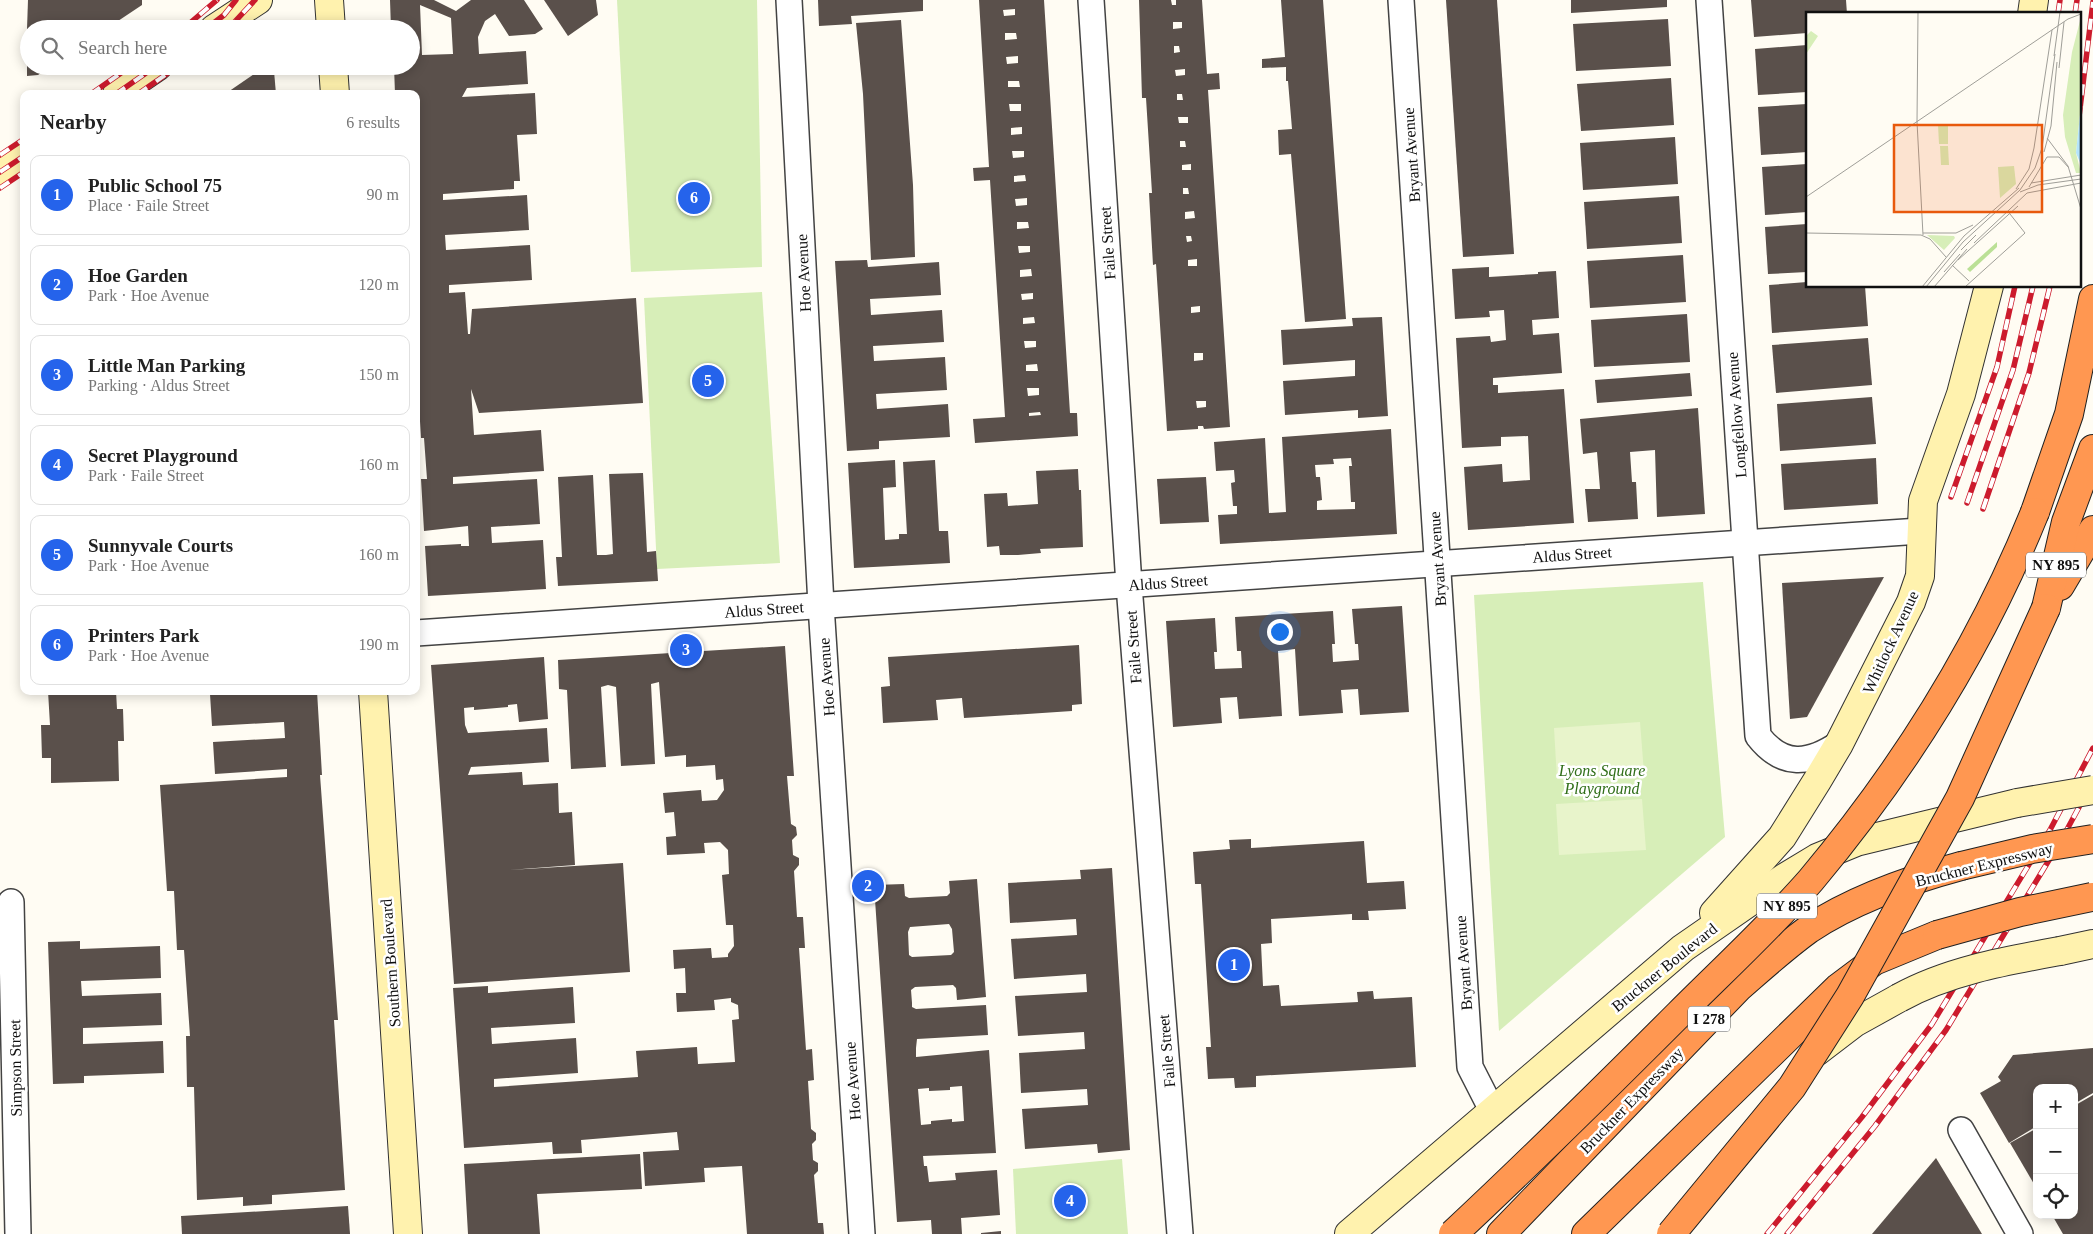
<!DOCTYPE html>
<meta charset="utf-8">
<style>
body{margin:0;font-family:Georgia,serif;background:#f6f6f6;color:#222}
.controls{position:absolute;right:15px;bottom:15px;display:grid;overflow:hidden;border-radius:10px;box-shadow:0 2px 12px #0003}
.controls button{width:45px;height:45px;display:grid;place-items:center;padding:0;border:0;border-bottom:1px solid #e0e0e0;background:#fff;color:#222;font:25px sans-serif}
.you{position:absolute;left:1279px;top:631px;width:18px;height:18px;margin:-12px;border:4px solid #fff;border-radius:50%;background:#1a73e8;box-shadow:0 0 0 8px #1a73e833}
.badge{display:grid;place-items:center;width:32px;height:32px;border-radius:50%;background:#2563eb;color:#fff;font-size:16px;font-weight:700}
.pin{position:absolute;translate:-50% -50%;border:2px solid #fff;box-shadow:0 1px 5px #0006}
.list{margin:0;padding:0;list-style:none}
h2{display:flex;justify-content:space-between;align-items:center;height:65px;margin:0;padding:0 20px;font-size:21px}
h2 small{font-size:16px;font-weight:400;color:#767676}
.list li{display:grid;grid-template-columns:32px 1fr auto;gap:15px;align-items:center;box-sizing:border-box;height:80px;margin:0 10px 10px;padding:0 10px;border:1px solid #e0e0e0;border-radius:10px}
.list b{display:block;font-size:19px;white-space:nowrap}
.list p{margin:0;font-size:16px;white-space:nowrap;color:#767676}
.list em{font-size:16px;font-style:normal;color:#767676}
.icon{flex:none;width:28px;height:28px;fill:none;stroke:currentColor;stroke-width:2;stroke-linecap:round;stroke-linejoin:round}
.map{position:relative;flex:none;width:2093px;height:1234px;overflow:hidden}
.search{position:absolute;background:#fff;box-shadow:0 2px 12px #0003;left:20px;top:20px;width:400px;height:55px;display:flex;align-items:center;gap:12px;box-sizing:border-box;padding:0 18px;border-radius:28px;color:#767676;font-size:19px}
.panel{position:absolute;background:#fff;box-shadow:0 2px 12px #0003;left:20px;top:90px;width:400px;height:605px;border-radius:10px}
.map>svg:first-child{display:block}
.green{fill:#d7eeb8}
.pitch{fill:#e8f4cb}
.building{fill:#5a504b;fill-rule:evenodd}
.lines{fill:none;stroke-linecap:round;stroke-linejoin:round}
.street-casing{stroke:#434343;stroke-width:28}
.secondary-casing{stroke:#323232;stroke-width:30}
.highway-casing{stroke:#212121;stroke-width:30}
.street{stroke:#fff;stroke-width:25}
.secondary{stroke:#fff2ae;stroke-width:28}
.highway{stroke:#ff9751;stroke-width:28}
.rail-casing{stroke:#cc1b2d;stroke-width:5.5}
.rail{stroke:#fff;stroke-width:4;stroke-dasharray:11;stroke-linecap:butt}
.secondary-bridge-casing{stroke:#323232;stroke-width:30;stroke-linecap:butt}
.highway-bridge-casing{stroke:#212121;stroke-width:30;stroke-linecap:butt}
.secondary-bridge{stroke:#fff2ae;stroke-width:28}
.highway-bridge{stroke:#ff9751;stroke-width:28}
.labels{text-anchor:middle;stroke-width:5;stroke-linejoin:round;paint-order:stroke}
.shield{fill:#fff;stroke:#585858;stroke-width:1}
.shield-label{font-size:15px;font-weight:bold;fill:#101010}
.street-label{font-size:16px;fill:#101010;stroke:#fff}
.park-label{font-size:16px;font-style:italic;fill:#306e19;stroke:#fff}
.inset-road{fill:none;stroke:#9f9e98;stroke-width:1}
.view{fill:#e8590c;fill-opacity:0.15;stroke:#e8590c;stroke-width:2.5}
.inset-edge{fill:none;stroke:#101010;stroke-width:2.5}
</style>
<div class="map">
<svg width="2093" height="1234" viewBox="0 0 2093 1234">
<rect width="100%" height="100%" fill="#fffcf3"/>
<!-- green -->
<g class="green">
<polygon points="617,0 757,0 762,267 631,272"/>
<polygon points="762,292 780,563 657,569 644,298"/>
<polygon points="1703,582 1725,837 1499,1031 1474,595"/>
<polygon points="1122,1159 1128,1234 1016,1234 1013,1169"/>
</g>
<!-- pitch -->
<g class="pitch">
<polygon points="1640,722 1644,773 1557,779 1554,728"/>
<polygon points="1642,799 1646,850 1559,855 1556,804"/>
</g>
<!-- building -->
<g class="building">
<polygon points="28,0 142,0 142,5 106,29 27,29"/>
<path d="M390,0H434L456,11L471,0H524L543,29L535,34L509,36L495,14L485,21L478,37L479,54L526,51L528,84L467,88L462,97L535,93L537,134L517,135L520,181H514V189L443,194V200L527,195L529,230L445,235L446,250L530,245L532,280L449,285V293L465,292L468,334H470L472,309L636,298L643,403L479,413L471,389L474,435L541,430L544,471L453,477V484L537,479L540,524L491,527L492,543L543,540L546,589L428,596L425,546L461,544V546H469L468,526L424,531L421,479H427L424,438H421L416,354V94H395L394,66H411V29H391ZM420,5L451,18L453,54L422,55Z"/>
<polygon points="544,0 596,0 598,15 568,36"/>
<polygon points="818,0 923,0 923,11 851,16 852,24 819,26"/>
<path d="M979,0H1044L1070,413H1077L1078,436L975,443L973,419L1005,417L990,180L974,181L973,168L989,167ZM1015,9V15L1004,16L1003,10ZM1005,33H1016L1017,39L1005,40ZM1018,56V63L1007,64L1006,57ZM1008,81H1019L1020,87H1008ZM1009,104H1021V111H1010ZM1022,127V134L1011,135V128ZM1012,151H1024V157L1013,158ZM1025,175L1026,181L1014,182V176ZM1027,198V205L1016,206L1015,199ZM1017,222H1028L1029,228L1017,229ZM1018,246H1030V252L1019,253ZM1031,269L1032,276L1020,277V270ZM1033,293V299L1022,300L1021,294ZM1034,317L1035,323L1023,324V318ZM1024,341H1036V347L1025,348ZM1037,364L1038,371H1026V365ZM1027,388H1039V395L1028,396ZM1040,412L1041,415L1029,416V413Z"/>
<path d="M1139,0H1171L1172,5H1176V0H1202L1207,74L1219,73L1220,89L1208,90L1230,427L1204,429L1203,426H1198V429L1167,431L1156,264L1153,265L1149,193H1152L1146,98H1142ZM1173,22H1182V28L1173,29ZM1174,46H1179L1180,52L1174,53ZM1185,69V75L1176,76L1175,70ZM1177,94H1182L1183,100H1177ZM1178,117H1188V123H1179ZM1180,141H1185L1186,147H1180ZM1191,164V170H1182V165ZM1183,188H1188L1189,194H1183ZM1194,211L1195,218L1185,219V212ZM1186,236H1191L1192,241L1187,242ZM1197,259V266H1188V260ZM1200,306V312L1191,313V307ZM1194,353H1203V360L1194,361ZM1196,401H1206V407L1197,408Z"/>
<polygon points="1281,0 1323,0 1346,319 1305,322 1291,154 1279,155 1278,130 1292,129 1288,81 1286,81 1286,67 1262,68 1262,59 1285,57"/>
<polygon points="1446,0 1497,0 1514,254 1463,257"/>
<polygon points="1571,0 1667,0 1667,7 1571,13"/>
<polygon points="1751,0 1846,0 1847,14 1807,14 1807,33 1754,37"/>
<polygon points="1668,19 1671,66 1576,71 1573,24"/>
<polygon points="901,20 913,185 915,257 871,260 863,94 856,23"/>
<polygon points="27,35 29,66 50,66 38,75 27,76"/>
<polygon points="1807,45 1807,92 1758,95 1755,49"/>
<polygon points="266,66 274,71 276,94 225,94"/>
<polygon points="1671,78 1674,125 1581,131 1577,84"/>
<polygon points="1807,104 1807,152 1761,155 1758,107"/>
<polygon points="1675,137 1678,184 1583,190 1580,143"/>
<polygon points="1807,164 1807,212 1765,215 1762,167"/>
<polygon points="1679,196 1682,243 1587,249 1584,202"/>
<polygon points="1807,224 1807,272 1768,274 1765,227"/>
<polygon points="1683,255 1686,302 1590,308 1587,261"/>
<polygon points="867,260 868,267 939,262 941,295 870,299 871,315 942,310 944,342 873,346 874,361 945,357 947,390 876,394 877,409 948,404 950,437 879,441 879,449 847,451 835,261"/>
<polygon points="1489,267 1489,277 1538,274 1538,272 1556,271 1559,318 1532,320 1533,335 1559,333 1562,373 1493,378 1493,385 1498,385 1498,393 1564,389 1574,523 1468,530 1464,467 1502,464 1503,482 1530,480 1528,436 1501,437 1501,446 1462,448 1456,338 1490,336 1491,342 1506,340 1504,310 1489,311 1490,317 1455,319 1452,269"/>
<polygon points="1807,282 1807,286 1865,286 1868,326 1772,333 1769,285"/>
<polygon points="1687,314 1690,362 1594,367 1591,320"/>
<polygon points="1382,317 1388,416 1358,418 1358,410 1285,415 1283,381 1355,376 1355,360 1283,365 1281,330 1353,326 1352,318"/>
<polygon points="1868,338 1872,385 1776,393 1772,345"/>
<polygon points="1690,373 1692,396 1597,403 1595,380"/>
<polygon points="1872,397 1876,444 1780,451 1777,404"/>
<polygon points="1698,408 1705,514 1657,517 1655,450 1630,452 1632,482 1636,482 1638,519 1588,522 1585,489 1600,489 1597,452 1583,454 1580,419"/>
<path d="M1391,429L1397,534L1220,544L1218,515L1237,514V506H1233L1231,483L1235,482L1234,470L1216,471L1214,442L1265,438L1269,513L1286,512L1282,437ZM1351,458L1352,466H1349L1351,502H1355V509L1317,510V501L1322,500L1320,477H1316L1315,465L1334,464L1333,459Z"/>
<polygon points="1876,458 1878,504 1784,510 1781,464"/>
<polygon points="895,460 896,487 883,488 885,540 899,539 899,534 907,534 903,462 935,460 939,531 948,531 950,563 854,568 848,463"/>
<polygon points="1078,469 1079,490 1081,490 1083,547 1040,549 1041,553 1018,555 1000,555 999,546 987,547 984,494 1007,493 1008,506 1038,504 1036,471"/>
<polygon points="643,473 647,552 656,551 658,581 558,586 556,557 562,557 558,477 593,475 597,555 606,555 613,554 609,474"/>
<polygon points="1206,477 1209,522 1160,524 1157,479"/>
<polygon points="1884,577 1807,717 1790,719 1782,583"/>
<polygon points="1402,606 1409,712 1360,715 1358,689 1341,690 1343,713 1299,716 1295,649 1278,651 1282,716 1239,719 1237,697 1220,698 1222,723 1173,727 1166,621 1215,618 1217,652 1214,652 1215,669 1242,668 1241,651 1237,651 1235,617 1333,611 1335,644 1332,644 1333,662 1359,660 1358,644 1355,644 1352,609"/>
<polygon points="1079,645 1082,704 1072,705 1072,711 964,718 962,698 936,700 938,720 883,723 881,687 890,686 888,657"/>
<polygon points="785,646 794,776 787,776 791,824 796,827 797,835 792,840 793,855 799,858 799,865 794,871 797,917 803,917 805,948 799,948 806,1050 812,1049 814,1080 808,1081 811,1129 816,1133 816,1140 812,1144 813,1160 818,1163 818,1171 814,1175 818,1223 823,1223 824,1234 747,1234 742,1166 704,1168 705,1182 645,1186 643,1152 679,1150 677,1132 581,1140 582,1153 553,1154 552,1142 464,1148 453,988 488,986 488,993 573,987 575,1023 491,1028 492,1044 576,1038 578,1073 494,1079 494,1087 638,1077 636,1051 697,1047 698,1064 735,1062 732,1020 739,1019 738,1005 731,1002 731,998 714,1000 715,1010 677,1012 676,993 686,993 685,968 674,969 673,950 711,948 712,958 728,957 728,954 734,946 733,925 726,925 722,875 729,874 728,850 720,842 704,843 705,853 667,855 666,837 676,836 674,812 665,813 663,793 701,790 702,801 717,800 724,790 723,779 716,780 715,765 686,767 686,755 665,757 659,682 651,684 655,764 621,766 616,687 608,685 601,687 606,767 571,769 567,690 559,689 558,660"/>
<polygon points="544,657 548,719 519,722 517,704 508,705 508,707 474,710 474,707 464,708 465,725 468,733 547,728 549,762 471,767 468,775 522,772 523,785 558,783 559,813 572,812 575,865 509,870 623,863 630,972 454,984 431,665"/>
<polygon points="48,691 116,691 117,709 123,709 124,741 118,741 119,781 51,783 51,758 42,758 41,725 50,725"/>
<polygon points="257,691 317,691 322,775 320,775 338,1020 334,1020 345,1190 272,1195 272,1204 243,1206 243,1197 197,1200 194,1087 187,1087 186,1036 190,1036 184,950 177,950 174,891 167,891 160,785 287,777 287,769 215,774 213,742 285,738 284,722 212,726 210,694"/>
<polygon points="1251,839 1251,848 1364,841 1367,883 1404,881 1406,909 1368,911 1369,920 1352,920 1352,914 1271,919 1272,943 1261,944 1263,986 1279,985 1281,1006 1358,1002 1357,992 1373,991 1374,999 1412,997 1416,1067 1256,1076 1256,1087 1235,1088 1234,1078 1208,1079 1206,1047 1211,1047 1201,884 1195,884 1193,852 1230,849 1229,840"/>
<polygon points="1112,868 1130,1150 1098,1153 1097,1144 1025,1149 1022,1109 1088,1105 1087,1089 1021,1093 1019,1053 1085,1049 1084,1032 1018,1036 1015,996 1087,992 1086,974 1014,979 1011,939 1077,935 1076,919 1010,923 1008,883 1081,879 1080,870"/>
<path d="M977,879L986,997L957,1000L956,988L953,985L915,987L911,990L912,1003V1007L916,1009L986,1005L988,1035L917,1039L916,1048V1057L989,1050L996,1153L923,1156L924,1166H927L929,1182L956,1180L955,1173L997,1170L1000,1215L961,1218L962,1234H932L931,1220L897,1222L874,885L904,884L905,896L909,898L947,896L950,893L949,881ZM949,924L952,929L954,952L951,955L912,957L909,955L908,932L910,927ZM962,1086L964,1121L952,1122V1119L931,1121V1124L921,1125L918,1089L929,1088V1091L950,1090V1087Z"/>
<polygon points="80,941 80,949 160,946 161,978 81,981 82,996 161,993 162,1025 83,1028 83,1044 163,1041 164,1073 84,1076 84,1083 53,1084 48,942"/>
<polygon points="2093,1048 2093,1093 2074,1104 2074,1088 2037,1088 2037,1126 2009,1143 1980,1093 2001,1081 1998,1077 2013,1055"/>
<polygon points="2093,1095 2093,1234 2063,1234 2052,1215 2074,1215 2074,1106"/>
<polygon points="2037,1128 2037,1189 2010,1143"/>
<polygon points="640,1154 642,1189 537,1194 540,1234 468,1234 464,1164"/>
<polygon points="1936,1158 1982,1234 1872,1234"/>
<polygon points="348,1206 350,1234 182,1234 181,1216"/>
<polygon points="1001,1231 1001,1234 981,1234 981,1233"/>
</g>
<g class="lines">
<!-- street casing -->
<g class="street-casing">
<g id="street">
<polyline points="789,0 821,605 862,1234"/>
<polyline points="1091,0 1129,585 1180,1234"/>
<polyline points="1401,0 1470,1067 1493,1112"/>
<path d="M1709,0L1758,736C1783,768 1809,764 1839,744"/>
<polyline points="416,633 1920,531"/>
<polyline points="11,902 18,1234"/>
<polyline points="1961,1130 2020,1234"/>
</g>
</g>
<!-- secondary casing -->
<g class="secondary-casing">
<g id="secondary">
<polyline points="329,0 331,29"/>
<polyline points="2032,14 2034,0"/>
<polyline points="214,29 258,0"/>
<polyline points="333,66 335,94"/>
<polyline points="117,94 158,66"/>
<polyline points="0,172 24,156"/>
<polyline points="373,691 408,1234"/>
<polyline points="1714,913 1782,837 1817,781 1839,744 1911,602 1920,576 1923,501 1961,394 1989,286"/>
<polyline points="2060,951 2093,944"/>
<polyline points="1816,1052 1854,1023 1899,998"/>
<polyline points="1349,1234 1683,948 1784,878 1817,858 1856,842 2017,803"/>
</g>
</g>
<!-- highway casing -->
<g class="highway-casing">
<g id="highway">
<polyline points="2035,512 2069,414 2093,299"/>
<polyline points="2060,586 2093,530"/>
<polyline points="2046,608 2066,522 2093,449"/>
<path d="M1501,1234L1738,988C1761,968 1784,947 1809,929C1854,899 1909,880 1961,866"/>
<polyline points="1586,1234 1838,988 1874,961 1937,935"/>
</g>
</g>
<!-- street -->
<use href="#street" class="street"/>
<!-- secondary -->
<use href="#secondary" class="secondary"/>
<!-- highway -->
<use href="#highway" class="highway"/>
<!-- rail casing -->
<g class="rail-casing">
<g id="rail">
<polyline points="2058,14 2060,0"/>
<polyline points="2075,14 2077,0"/>
<polyline points="183,29 217,0"/>
<polyline points="206,29 224,15 236,0"/>
<polyline points="228,29 255,0"/>
<polyline points="91,94 131,66"/>
<polyline points="116,94 156,66"/>
<polyline points="138,94 178,66"/>
<polyline points="2079,117 2093,2"/>
<polyline points="0,155 24,139"/>
<polyline points="0,172 24,156"/>
<polyline points="0,188 24,172"/>
<polyline points="1951,497 1997,367 2015,286"/>
<polyline points="1967,503 2013,370 2033,286"/>
<polyline points="1983,509 2029,373 2050,286"/>
<polyline points="1767,1234 1862,1117 1932,1024 2050,830 2093,748"/>
<polyline points="1787,1234 1875,1126 1946,1030 2063,837 2093,781"/>
</g>
</g>
<!-- rail -->
<use href="#rail" class="rail"/>
<!-- secondary-bridge casing -->
<g class="secondary-bridge-casing">
<g id="secondary-bridge">
<polyline points="2017,803 2093,790"/>
<path d="M1899,998C1948,971 2005,961 2060,951"/>
</g>
</g>
<!-- highway-bridge casing -->
<g class="highway-bridge-casing">
<g id="highway-bridge">
<polyline points="1961,866 2032,849 2093,839"/>
<polyline points="1937,935 2020,912 2092,897"/>
<path d="M1453,1234C1530,1162 1605,1088 1679,1014C1723,970 1770,927 1811,880C1904,769 1981,646 2035,512"/>
<polyline points="1671,1234 1792,1087 1850,996 1960,798 2046,608"/>
</g>
</g>
<!-- secondary-bridge -->
<use href="#secondary-bridge" class="secondary-bridge"/>
<!-- highway-bridge -->
<use href="#highway-bridge" class="highway-bridge"/>
</g>
<g class="labels">
<!-- shield labels -->
<g class="shield">
<rect x="2026" y="552.5" width="60" height="25" rx="4"/>
<rect x="1757" y="893.5" width="60" height="25" rx="4"/>
<rect x="1688" y="1006.5" width="42" height="25" rx="4"/>
</g>
<g class="shield-label">
<text x="2056" y="570">NY 895</text>
<text x="1787" y="911">NY 895</text>
<text x="1709" y="1024">I 278</text>
</g>
<!-- street labels -->
<g class="street-label">
<text transform="translate(1411 155) rotate(-94)" y="6">Bryant Avenue</text>
<text transform="translate(1107 243) rotate(-94)" y="6">Faile Street</text>
<text transform="translate(803 273) rotate(-93)" y="6">Hoe Avenue</text>
<text transform="translate(1736 415) rotate(-94)" y="6">Longfellow Avenue</text>
<text transform="translate(1572 554) rotate(-4)" y="6">Aldus Street</text>
<text transform="translate(1437 559) rotate(-94)" y="6">Bryant Avenue</text>
<text transform="translate(1168 582) rotate(-4)" y="6">Aldus Street</text>
<text transform="translate(764 609) rotate(-4)" y="6">Aldus Street</text>
<text transform="translate(1890 642) rotate(-65)" y="6">Whitlock Avenue</text>
<text transform="translate(1133 647) rotate(-94)" y="6">Faile Street</text>
<text transform="translate(826 677) rotate(-94)" y="6">Hoe Avenue</text>
<text transform="translate(1984 864) rotate(-14)" y="6">Bruckner Expressway</text>
<text transform="translate(390 963) rotate(-94)" y="6">Southern Boulevard</text>
<text transform="translate(1463 963) rotate(-94)" y="6">Bryant Avenue</text>
<text transform="translate(1664 967) rotate(-39)" y="6">Bruckner Boulevard</text>
<text transform="translate(1166 1051) rotate(-95)" y="6">Faile Street</text>
<text transform="translate(15 1068) rotate(-91)" y="6">Simpson Street</text>
<text transform="translate(852 1081) rotate(-94)" y="6">Hoe Avenue</text>
<text transform="translate(1631 1100) rotate(-46)" y="6">Bruckner Expressway</text>
</g>
<!-- park labels -->
<g class="park-label">
<text x="1602" y="776">Lyons Square<tspan x="1602" dy="18">Playground</tspan></text>
</g>
</g>
<!-- overview -->
<g transform="translate(1806 12)">
<rect width="275" height="275" fill="#fffcf3"/>
<path d="M275,5V93L270,141L275,161H270L259,125L257,103L266,40ZM5,19L12,24L0,42V24ZM142,112V132H133L132,113ZM134,134H142L143,153H135ZM208,154L210,172L194,186L192,155ZM121,223L148,224L149,226L138,238Z" fill="#d7eeb8"/>
<path d="M191,230V235L164,260L161,257Z" fill="#bbe096"/>
<path d="M275,93V153L270,141Z" fill="#b3e4fb"/>
<path class="inset-road" d="M112,0L111,110L117,223M248,44L254,0M253,56L258,10M241,126L262,154L275,197M238,140L245,114L251,50M225,171L275,163M223,175L241,145H253L263,156M210,177L223,157L228,136L246,18M214,180L232,173L275,167M0,185L262,7L275,2M0,221L115,223L124,227L140,245M117,221H150L167,213M168,231L221,181L275,171M155,238L170,223M152,248L212,194M146,253L163,269M138,260L154,242M116,275L158,224L213,176M120,275L157,230L214,178L229,156L236,136L249,42M128,275L161,237M159,275L219,221L204,202"/>
<path class="view" d="M88,113H236V200H88Z"/>
<rect width="275" height="275" class="inset-edge"/>
</g>
</svg>
<div class="controls">
<button>+</button>
<button>−</button>
<button><svg class="icon" aria-label="locate" viewBox="0 0 24 24"><circle cx="12" cy="12" r="6"/><path d="M12 2v4M12 18v4M2 12h4M18 12h4"/></svg></button>
</div>
<div class="you"></div>
<div class="pin badge" style="left:1234px;top:965px">1</div>
<div class="pin badge" style="left:868px;top:886px">2</div>
<div class="pin badge" style="left:686px;top:650px">3</div>
<div class="pin badge" style="left:1070px;top:1201px">4</div>
<div class="pin badge" style="left:708px;top:381px">5</div>
<div class="pin badge" style="left:694px;top:198px">6</div>
<div class="search"><svg class="icon" aria-label="search" viewBox="0 0 24 24"><circle cx="10" cy="10" r="6"/><path d="M15 15l6 6"/></svg>Search here</div>
<section class="panel">
<h2>Nearby<small>6 results</small></h2>
<ul class="list">
<li><span class="badge">1</span><div><b>Public School 75</b><p>Place · Faile Street</p></div><em>90 m</em></li>
<li><span class="badge">2</span><div><b>Hoe Garden</b><p>Park · Hoe Avenue</p></div><em>120 m</em></li>
<li><span class="badge">3</span><div><b>Little Man Parking</b><p>Parking · Aldus Street</p></div><em>150 m</em></li>
<li><span class="badge">4</span><div><b>Secret Playground</b><p>Park · Faile Street</p></div><em>160 m</em></li>
<li><span class="badge">5</span><div><b>Sunnyvale Courts</b><p>Park · Hoe Avenue</p></div><em>160 m</em></li>
<li><span class="badge">6</span><div><b>Printers Park</b><p>Park · Hoe Avenue</p></div><em>190 m</em></li>
</ul>
</section>
</div>
